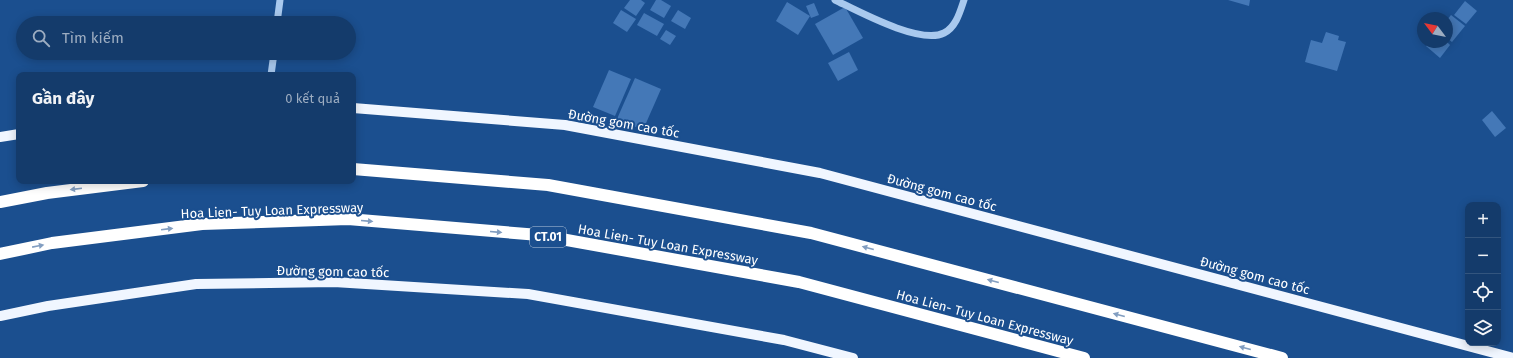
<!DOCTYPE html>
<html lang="vi">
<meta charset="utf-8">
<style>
body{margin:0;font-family:"Fira Sans",sans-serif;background:#1d4271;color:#f1f3f6}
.controls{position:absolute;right:12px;bottom:12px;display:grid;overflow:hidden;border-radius:8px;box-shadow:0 2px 10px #0003}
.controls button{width:36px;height:36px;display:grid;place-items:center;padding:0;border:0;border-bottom:1px solid #33557e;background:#143b6b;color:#f1f3f6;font:20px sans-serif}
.compass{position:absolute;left:1417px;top:12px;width:36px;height:36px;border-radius:50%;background:#143b6b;box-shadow:0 2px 10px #0003;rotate:302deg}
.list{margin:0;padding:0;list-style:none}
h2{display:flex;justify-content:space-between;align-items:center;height:52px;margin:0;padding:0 16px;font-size:17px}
h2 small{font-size:13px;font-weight:400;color:#9dadc1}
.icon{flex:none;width:22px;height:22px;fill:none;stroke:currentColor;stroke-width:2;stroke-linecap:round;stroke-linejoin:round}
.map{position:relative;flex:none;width:1513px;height:358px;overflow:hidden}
.search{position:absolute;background:#143b6b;box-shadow:0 2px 10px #0003;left:16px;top:16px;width:340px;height:44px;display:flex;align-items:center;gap:10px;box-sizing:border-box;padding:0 14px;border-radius:22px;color:#9dadc1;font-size:15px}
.panel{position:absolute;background:#143b6b;box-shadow:0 2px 10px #0003;left:16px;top:72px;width:340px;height:112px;border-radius:8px}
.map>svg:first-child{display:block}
.building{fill:#4478b7}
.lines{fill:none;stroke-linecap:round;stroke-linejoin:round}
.minor{stroke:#a9c9ee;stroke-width:7}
.major{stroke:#f0f6ff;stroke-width:10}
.highway{stroke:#fff;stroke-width:12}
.oneway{fill:#829ec1}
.labels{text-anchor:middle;stroke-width:4;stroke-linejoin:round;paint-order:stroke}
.shield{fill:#1b4f8f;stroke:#bbcadd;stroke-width:1}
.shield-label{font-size:12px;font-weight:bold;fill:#fff}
.street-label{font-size:13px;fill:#fff;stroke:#1b4f8f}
</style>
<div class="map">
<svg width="1513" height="358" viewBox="0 0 1513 358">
<rect width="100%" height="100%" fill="#1b4f8f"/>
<!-- building -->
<g class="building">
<polygon points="630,0 641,0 645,3 636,16 624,8"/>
<polygon points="656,0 661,0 671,6 664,18 650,10"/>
<polygon points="1228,0 1250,0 1249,6"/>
<polygon points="1465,1 1477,11 1466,24 1454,15"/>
<polygon points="787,2 810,16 798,35 776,21"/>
<polygon points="814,3 819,15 811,18 806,6"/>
<polygon points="845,7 863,38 833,55 815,24"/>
<polygon points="621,10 636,19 627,32 613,23"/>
<polygon points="678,10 691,18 685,29 671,21"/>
<polygon points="644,13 664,24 657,36 637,25"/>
<polygon points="1451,15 1465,26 1452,42 1447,38 1447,20"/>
<polygon points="666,30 676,36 670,45 660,39"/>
<polygon points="1326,32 1339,36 1338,40 1346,42 1337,71 1305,62 1311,40 1322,43"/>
<polygon points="1430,42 1447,42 1450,45 1440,58 1426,46"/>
<polygon points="849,52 858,70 838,81 828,63"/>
<polygon points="609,70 631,79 615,116 593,107"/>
<polygon points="635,78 661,89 643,130 617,119"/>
<polygon points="1492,111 1506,128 1495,137 1482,120"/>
</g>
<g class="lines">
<!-- minor -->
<g class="minor">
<path d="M835,0C858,11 920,45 944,33C956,27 960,12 964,0"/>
<polyline points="277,23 280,0"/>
<polyline points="271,75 274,53"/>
</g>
<!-- major -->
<g class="major">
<polyline points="353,108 565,125 820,173 1513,358"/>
<polyline points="0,137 19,134"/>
<polyline points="0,316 48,306 196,284 334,282 528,294 784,340 853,358"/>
</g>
<!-- highway -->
<g class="highway">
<polyline points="353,169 548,185 811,233 1282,358"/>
<polyline points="0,202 47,193 143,181"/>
<polyline points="0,254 52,243 202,224 348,219 539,235 799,282 1084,358"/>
</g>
</g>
<!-- one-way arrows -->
<defs><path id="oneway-solid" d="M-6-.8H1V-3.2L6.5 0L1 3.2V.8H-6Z"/></defs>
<g class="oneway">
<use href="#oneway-solid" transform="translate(76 189) rotate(173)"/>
<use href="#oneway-solid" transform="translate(367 221) rotate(5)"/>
<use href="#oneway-solid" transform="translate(167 229) rotate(-7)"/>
<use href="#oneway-solid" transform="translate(496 232) rotate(5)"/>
<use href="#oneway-solid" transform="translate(38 246) rotate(-11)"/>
<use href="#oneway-solid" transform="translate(868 248) rotate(-165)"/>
<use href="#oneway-solid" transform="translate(993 281) rotate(-165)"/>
<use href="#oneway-solid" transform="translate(1119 315) rotate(-165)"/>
<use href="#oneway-solid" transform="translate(1245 348) rotate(-165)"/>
</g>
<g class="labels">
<!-- shield labels -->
<rect class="shield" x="530" y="227" width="36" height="20" rx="3"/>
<g class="shield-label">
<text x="548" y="241">CT.01</text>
</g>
<!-- street labels -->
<g class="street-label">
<text transform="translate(624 123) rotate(10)" y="5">Đường gom cao tốc</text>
<text transform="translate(942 192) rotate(15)" y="5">Đường gom cao tốc</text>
<text transform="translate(272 210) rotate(-2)" y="5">Hoa Lien- Tuy Loan Expressway</text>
<text transform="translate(668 244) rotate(10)" y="5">Hoa Lien- Tuy Loan Expressway</text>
<text transform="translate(333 271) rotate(1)" y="5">Đường gom cao tốc</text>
<text transform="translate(1255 275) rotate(15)" y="5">Đường gom cao tốc</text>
<text transform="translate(985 317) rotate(15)" y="5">Hoa Lien- Tuy Loan Expressway</text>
</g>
</g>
</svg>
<div class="controls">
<button>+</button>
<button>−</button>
<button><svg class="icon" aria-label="locate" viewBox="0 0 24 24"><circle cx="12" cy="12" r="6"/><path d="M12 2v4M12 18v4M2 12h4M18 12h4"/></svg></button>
<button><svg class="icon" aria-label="layers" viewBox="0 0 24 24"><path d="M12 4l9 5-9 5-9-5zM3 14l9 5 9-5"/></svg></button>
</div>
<svg class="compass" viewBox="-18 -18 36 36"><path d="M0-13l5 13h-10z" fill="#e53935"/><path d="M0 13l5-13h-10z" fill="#9dadc1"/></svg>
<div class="search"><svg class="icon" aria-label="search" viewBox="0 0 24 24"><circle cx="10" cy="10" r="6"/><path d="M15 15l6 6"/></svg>Tìm kiếm</div>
<section class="panel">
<h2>Gần đây<small>0 kết quả</small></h2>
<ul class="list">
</ul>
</section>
</div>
